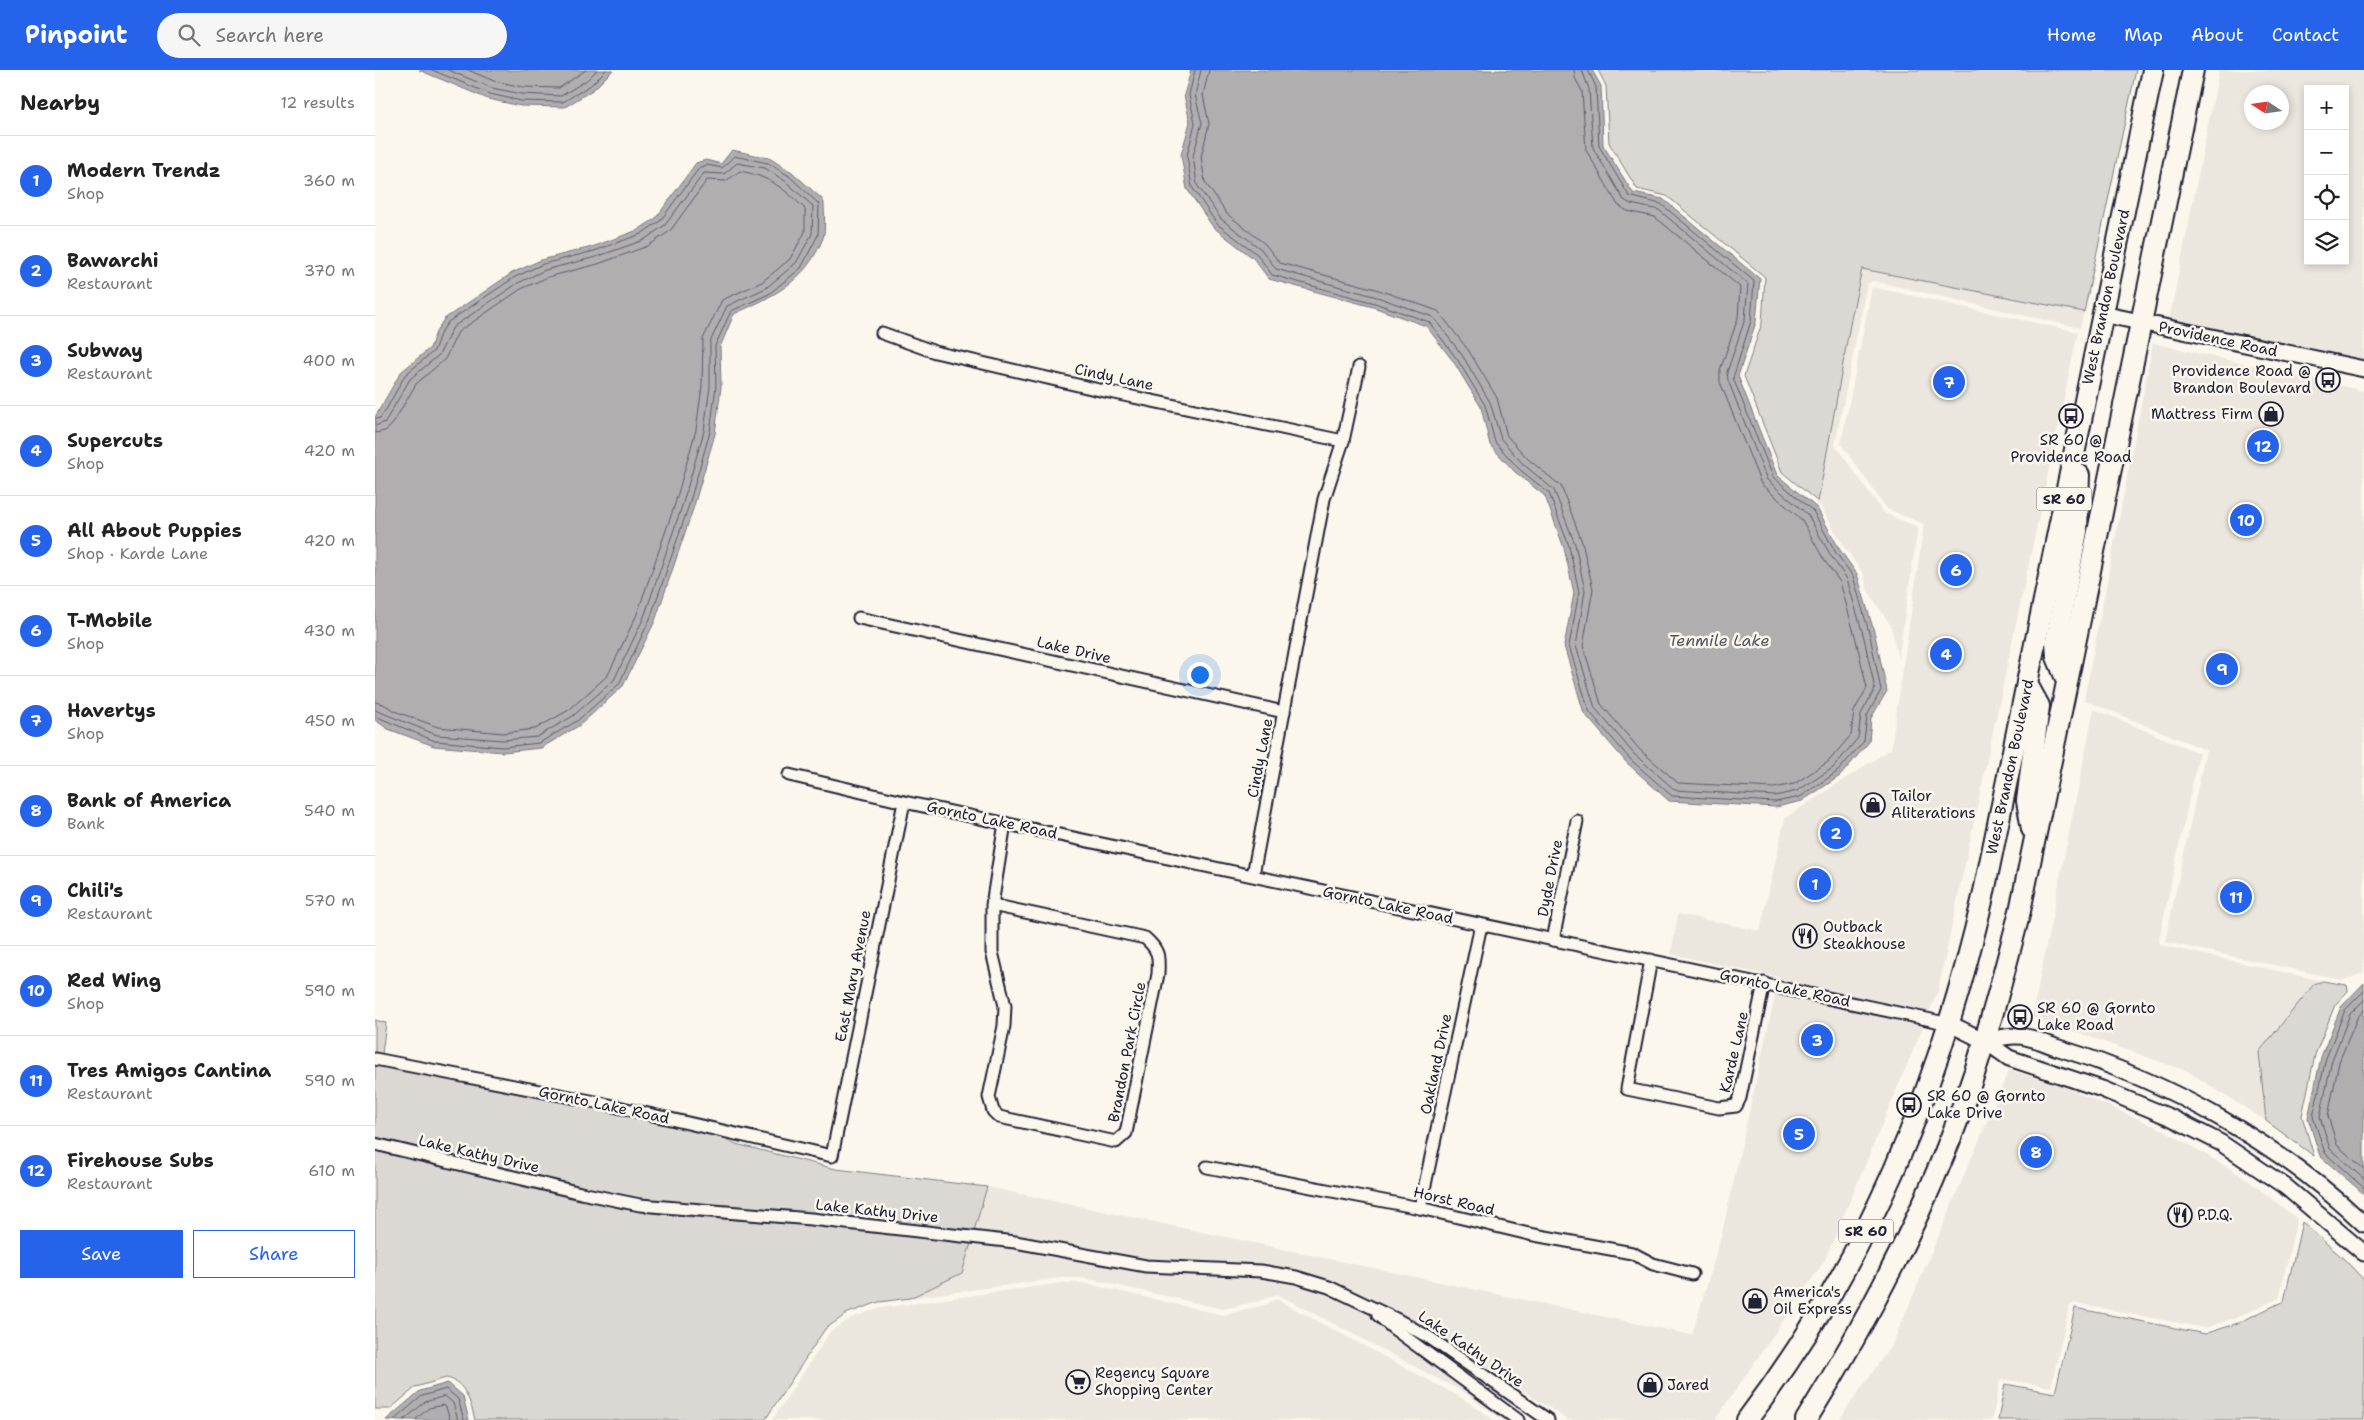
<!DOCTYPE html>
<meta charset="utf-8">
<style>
body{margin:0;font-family:"Shantell Sans",sans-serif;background:#f6f6f6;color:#222}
.controls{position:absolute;right:15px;top:15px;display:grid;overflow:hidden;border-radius:0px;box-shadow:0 2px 8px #0003}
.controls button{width:45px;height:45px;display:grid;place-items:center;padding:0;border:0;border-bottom:1px solid #e0e0e0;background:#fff;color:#222;font:25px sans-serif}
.compass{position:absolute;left:1869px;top:15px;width:45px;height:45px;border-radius:50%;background:#fff;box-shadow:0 2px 8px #0003;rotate:282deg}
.you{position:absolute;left:824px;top:604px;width:18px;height:18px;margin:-12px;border:4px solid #fff;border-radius:50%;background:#1a73e8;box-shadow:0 0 0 8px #1a73e833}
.badge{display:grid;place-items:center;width:32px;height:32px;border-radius:50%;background:#2563eb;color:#fff;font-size:16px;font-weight:700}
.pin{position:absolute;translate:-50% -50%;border:2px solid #fff;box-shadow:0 1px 5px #0006}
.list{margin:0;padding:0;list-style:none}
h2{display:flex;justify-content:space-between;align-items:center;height:65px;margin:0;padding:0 20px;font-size:21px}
h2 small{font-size:16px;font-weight:400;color:#767676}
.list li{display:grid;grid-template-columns:32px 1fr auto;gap:15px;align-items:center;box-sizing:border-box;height:90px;padding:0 20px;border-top:1px solid #e0e0e0}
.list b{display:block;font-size:19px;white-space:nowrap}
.list p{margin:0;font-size:16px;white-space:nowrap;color:#767676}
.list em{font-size:16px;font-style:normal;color:#767676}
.actions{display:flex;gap:10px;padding:15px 20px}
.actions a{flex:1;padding:11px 0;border:1px solid #2563eb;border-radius:0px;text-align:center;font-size:18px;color:#2563eb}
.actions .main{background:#2563eb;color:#fff}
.icon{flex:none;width:28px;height:28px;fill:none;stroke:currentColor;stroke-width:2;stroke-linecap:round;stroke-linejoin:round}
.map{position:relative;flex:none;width:1989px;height:1350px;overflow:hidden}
header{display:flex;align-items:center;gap:30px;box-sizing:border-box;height:70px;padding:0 25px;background:#2563eb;color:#fff}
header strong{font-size:24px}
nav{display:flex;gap:28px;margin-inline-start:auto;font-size:18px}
.search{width:350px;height:45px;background:#f6f6f6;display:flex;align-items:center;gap:12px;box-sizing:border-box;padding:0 18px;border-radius:28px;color:#767676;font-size:19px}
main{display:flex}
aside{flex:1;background:#fff}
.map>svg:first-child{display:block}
.built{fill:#ebe7df;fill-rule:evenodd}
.green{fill:#dbd8d3;stroke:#7e7d87}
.water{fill:#b1aeb0;stroke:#787681}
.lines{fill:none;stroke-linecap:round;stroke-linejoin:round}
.shore{stroke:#5b5a6a;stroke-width:1}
.street-casing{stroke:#22223b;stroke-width:15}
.secondary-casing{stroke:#22223b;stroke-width:19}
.highway-casing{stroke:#22223b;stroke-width:24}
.street{stroke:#fbf7ec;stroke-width:11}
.secondary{stroke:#fbf7ec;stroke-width:15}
.highway{stroke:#fbf7ec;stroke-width:20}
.labels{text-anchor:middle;stroke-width:5;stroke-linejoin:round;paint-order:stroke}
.shield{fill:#fbf7ec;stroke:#636270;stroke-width:1}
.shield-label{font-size:14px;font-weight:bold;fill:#22223b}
.street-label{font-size:15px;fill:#22223b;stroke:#fbf7ec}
.poi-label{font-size:15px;fill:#22223b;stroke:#fbf7ec;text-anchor:start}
.water-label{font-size:16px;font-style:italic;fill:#545364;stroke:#fbf7ec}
</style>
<header>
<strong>Pinpoint</strong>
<div class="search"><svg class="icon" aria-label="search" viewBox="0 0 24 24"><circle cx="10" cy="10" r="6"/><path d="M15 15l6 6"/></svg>Search here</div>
<nav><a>Home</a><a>Map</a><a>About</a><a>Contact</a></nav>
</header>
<main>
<aside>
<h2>Nearby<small>12 results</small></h2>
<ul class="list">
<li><span class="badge">1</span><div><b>Modern Trendz</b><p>Shop</p></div><em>360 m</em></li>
<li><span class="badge">2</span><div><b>Bawarchi</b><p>Restaurant</p></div><em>370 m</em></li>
<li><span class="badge">3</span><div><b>Subway</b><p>Restaurant</p></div><em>400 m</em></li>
<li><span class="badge">4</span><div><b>Supercuts</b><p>Shop</p></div><em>420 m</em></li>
<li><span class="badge">5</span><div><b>All About Puppies</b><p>Shop · Karde Lane</p></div><em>420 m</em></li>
<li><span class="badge">6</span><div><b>T-Mobile</b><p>Shop</p></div><em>430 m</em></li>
<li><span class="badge">7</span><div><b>Havertys</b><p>Shop</p></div><em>450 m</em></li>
<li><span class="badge">8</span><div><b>Bank of America</b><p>Bank</p></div><em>540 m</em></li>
<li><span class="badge">9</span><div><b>Chili's</b><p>Restaurant</p></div><em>570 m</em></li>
<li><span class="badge">10</span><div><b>Red Wing</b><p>Shop</p></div><em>590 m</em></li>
<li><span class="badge">11</span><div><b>Tres Amigos Cantina</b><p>Restaurant</p></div><em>590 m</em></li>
<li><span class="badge">12</span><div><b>Firehouse Subs</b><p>Restaurant</p></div><em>610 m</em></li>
</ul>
<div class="actions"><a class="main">Save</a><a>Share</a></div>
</aside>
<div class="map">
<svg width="1989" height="1350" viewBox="0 0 1989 1350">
<rect width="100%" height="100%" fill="#fbf7ec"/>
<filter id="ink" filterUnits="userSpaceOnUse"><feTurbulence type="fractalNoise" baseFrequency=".02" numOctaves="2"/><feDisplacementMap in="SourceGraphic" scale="10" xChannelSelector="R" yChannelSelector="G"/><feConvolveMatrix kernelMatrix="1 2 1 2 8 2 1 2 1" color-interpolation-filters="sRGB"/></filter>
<g filter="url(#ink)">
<!-- built -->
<g class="built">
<path d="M1844,0H1989V293L1794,252ZM1933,19H1970V191H1933ZM1876,22H1906V52H1876Z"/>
<polygon points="1487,199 1709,242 1705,258 1498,211 1492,214 1460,375 1509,443 1543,457 1523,590 1516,556 1493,521 1488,503 1470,478 1443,432 1476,249"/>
<polygon points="1497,217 1703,262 1563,921 1450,1190 1340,1350 1193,1350 1059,1263 1026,1245 956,1211 922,1201 887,1195 771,1190 661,1169 599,1161 612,1117 1317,1265 1347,1163 1404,908 1296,884 1303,844 1385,861 1410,748 1516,679 1549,454 1512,439 1466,374"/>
<polygon points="1778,273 1989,321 1989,903 1968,910 1790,872 1831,680 1709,630"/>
<polygon points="1719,639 1824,683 1784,870 1786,875 1948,911 1939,914 1884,982 1891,1051 1812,1001 1657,947"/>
<polygon points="1634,1000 1685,1015 1791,1061 1872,1109 1922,1149 1904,1228 1860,1248 1829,1258 1699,1233 1694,1237 1676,1317 1628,1309 1625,1311 1617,1350 1464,1350 1518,1273"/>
<polygon points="596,1173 659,1181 770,1202 886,1207 934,1217 973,1233 995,1245 1013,1263 1132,1350 1128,1350 1090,1323 902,1224 888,1230 848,1239 709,1208 686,1208 535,1228 587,1203"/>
<polygon points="687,1213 708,1213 848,1245 890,1235 901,1229 1087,1328 1119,1350 397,1350 455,1262 476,1248 505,1238"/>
</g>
<!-- green -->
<g class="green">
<polygon points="1223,0 1761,0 1709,242 1487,199 1476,249 1443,432 1407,402 1369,306 1387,253 1390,207 1292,126 1262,119 1234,73 1231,16"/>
<polygon points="1948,911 1972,915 1973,921 1960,935 1940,985 1927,1046 1939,1086 1891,1051 1884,982 1939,914"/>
<polygon points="0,950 11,953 7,984 0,982"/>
<polygon points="0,995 219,1038 346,1067 361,1074 461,1099 612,1117 599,1161 429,1142 305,1133 250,1127 0,1067"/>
<path d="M0,1080L248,1139L304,1146L435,1155L596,1173L587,1203L535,1228L504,1232L473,1243L450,1259L390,1350H100C96,1335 91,1311 71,1308L41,1317L15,1339H0Z"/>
<polygon points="1927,1152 1969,1189 1989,1210 1989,1350 1623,1350 1630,1314 1680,1323 1700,1238 1830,1264 1863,1253 1909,1231"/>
</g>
<!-- water -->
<g class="water">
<polygon points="44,0 238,0 219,19 190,37 146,36 113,29"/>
<polygon points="816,0 1217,0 1226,16 1228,75 1258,123 1288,129 1385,209 1381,252 1363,306 1402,405 1442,438 1465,480 1482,504 1500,565 1512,621 1496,648 1494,672 1465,706 1427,731 1401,737 1294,731 1251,692 1209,643 1189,576 1199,523 1189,478 1170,426 1140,402 1115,375 1106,337 1078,291 1051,256 998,237 894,209 878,188 838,157 812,119 806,85 815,52 809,25"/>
<path d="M357,80L394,88L417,102L447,129L449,133C449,143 451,158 448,168C431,212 398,226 359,244L345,277L346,317L340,364L318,439L280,551L248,616L205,655L166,678L128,682L59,676L13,659L0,650V347L26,302L55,278L61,262L69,249L137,203L166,190L217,177L263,160L281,148L321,93L331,90L346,94Z"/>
<polygon points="1989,913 1989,1124 1945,1086 1933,1048 1946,987 1966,937"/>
<polygon points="73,1313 88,1326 94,1350 11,1350 45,1321"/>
</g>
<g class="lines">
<!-- shore -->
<g class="shore">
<polyline points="57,0 115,24 146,31 188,32 216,15 231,0"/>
<polyline points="73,0 117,18 147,24 186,26 212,10 222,0"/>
<polyline points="93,0 119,11 148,17 184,18 211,0"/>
<polyline points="820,0 814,25 820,53 812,86 817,117 842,154 882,184 897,205 1000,233 1054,252 1082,289 1110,335 1120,372 1144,399 1174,423 1194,476 1204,522 1194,576 1214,641 1255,689 1297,726 1400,732 1425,727 1462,702 1489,671 1492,646 1506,620 1495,566 1478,506 1461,483 1438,441 1398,407 1358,308 1376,251 1379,211 1286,134 1254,126 1224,76 1221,17 1213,0"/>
<polyline points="826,0 820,25 827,53 818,86 822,115 846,149 886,179 901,199 1002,227 1058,247 1087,285 1115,332 1126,369 1148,394 1179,420 1200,474 1210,521 1201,576 1220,638 1259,684 1300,720 1400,726 1422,721 1458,698 1483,668 1486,644 1500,619 1489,568 1472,509 1456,486 1433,445 1392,410 1353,310 1352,302 1370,249 1373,214 1284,140 1256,134 1249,130 1218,78 1214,19 1207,0"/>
<polyline points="834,0 828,25 834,54 826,87 830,112 852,144 890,174 905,193 1004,220 1063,241 1094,281 1122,328 1132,366 1153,389 1186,416 1207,472 1218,519 1208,576 1226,634 1264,679 1303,713 1399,718 1419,714 1453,692 1476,665 1479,641 1492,618 1481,570 1465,512 1449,490 1427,450 1386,414 1345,312 1345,300 1363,248 1365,217 1280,147 1252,141 1243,135 1211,80 1207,21 1200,8 1199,0"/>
<polyline points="0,349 5,348 12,338 30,305 59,281 65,264 73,252 140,207 168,194 219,181 266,164 285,151 325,97 332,95 347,98 359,86 393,93 414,106 444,134 443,165 426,198 394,224 356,241 340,276 341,316 335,362 313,438 275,549 244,614 202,651 164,673 128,677 60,671 0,646"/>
<polyline points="0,356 10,352 35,309 64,285 78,257 143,213 170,200 221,187 269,170 290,155 329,103 349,104 362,93 390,98 410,111 438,136 437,164 421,193 391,218 352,236 335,272 335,316 329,361 307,436 269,547 239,610 198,646 162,667 128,670 62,665 0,640"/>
<path d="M0,363L10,361L17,355L41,314L70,289L83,262L146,219L173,207L223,194L273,176L295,161L332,110L351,111L365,101C394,106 410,119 430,139V162L415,189L387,212L347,230L328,269L327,316L321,360L300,434L262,544L233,605L194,640L160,659L128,663L63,657L22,642L8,634L0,632"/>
<polyline points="1989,921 1970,940 1951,988 1938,1047 1950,1083 1989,1118"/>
<polyline points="1989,930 1975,944 1957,990 1945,1047 1955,1079 1989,1109"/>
<polyline points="1989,940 1982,948 1964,992 1953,1046 1962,1075 1989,1099"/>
<polyline points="19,1350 47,1326 71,1319 83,1329 89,1350"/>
<polyline points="29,1350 50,1332 70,1326 78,1333 83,1350"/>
<polyline points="40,1350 54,1338 68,1335 71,1337 75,1350"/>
</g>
<!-- street casing -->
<g class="street-casing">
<g id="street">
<polyline points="507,263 560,282 720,319 968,371"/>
<polyline points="484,548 909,642"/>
<polyline points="414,705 529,732 1575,954"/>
<polyline points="878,805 949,429 968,371 984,297"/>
<path d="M617,835L770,868C784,880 784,886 783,904L751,1063L741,1072L624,1047L618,1041L614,1027L629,956L630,936L617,882V835L630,753"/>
<polyline points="1178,870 1202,751"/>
<polyline points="1276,890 1252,1019 1344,1038 1361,1036 1365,1028 1389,913"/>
<polyline points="0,989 221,1032 457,1086 529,732"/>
<polyline points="0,1074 206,1123 265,1135 436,1149 640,1172 771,1196 886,1201 921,1207 954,1217 1023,1250 1055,1268 1173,1350"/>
<polyline points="832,1097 1045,1138 1154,1164 1257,1183 1278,1194 1317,1204"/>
<polyline points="1045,1138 1106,855"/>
<polyline points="1003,1245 1018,1258 1143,1350"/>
</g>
</g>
<!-- secondary casing -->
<g class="secondary-casing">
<g id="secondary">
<polyline points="1727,244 1989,299"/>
<polyline points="1575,954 1610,971 1634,988 1727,1019 1797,1048 1846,1073 1911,1117 1989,1183"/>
<path d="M1610,971C1620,969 1630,966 1640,966C1654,965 1671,974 1684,978C1795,1012 1905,1074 1989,1154"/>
</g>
</g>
<!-- highway casing -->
<g class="highway-casing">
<g id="highway">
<polyline points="1692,611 1682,587 1681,571 1702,461 1704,405"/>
<polyline points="1652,614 1664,636 1652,731 1657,759"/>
<path d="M1372,1350C1493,1190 1563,1021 1608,827L1778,0"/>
<path d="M1431,1350C1505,1231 1570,1104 1610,969C1623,927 1634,884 1645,841L1818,0"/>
</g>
</g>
<!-- street -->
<use href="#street" class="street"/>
<!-- secondary -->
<use href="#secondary" class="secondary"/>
<!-- highway -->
<use href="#highway" class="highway"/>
</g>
</g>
<!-- icons -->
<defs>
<g id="bus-ring" transform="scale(1.25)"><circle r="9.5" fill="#fbf7ec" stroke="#22223b" stroke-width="1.5"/><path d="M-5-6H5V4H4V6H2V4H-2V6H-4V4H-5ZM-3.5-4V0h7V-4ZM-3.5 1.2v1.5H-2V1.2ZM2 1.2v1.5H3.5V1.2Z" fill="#22223b"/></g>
<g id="shop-ring" transform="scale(1.25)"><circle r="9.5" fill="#fbf7ec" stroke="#22223b" stroke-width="1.5"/><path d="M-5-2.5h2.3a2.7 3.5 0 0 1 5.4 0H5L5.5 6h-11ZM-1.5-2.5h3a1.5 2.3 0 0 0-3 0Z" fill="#22223b"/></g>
<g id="restaurant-ring" transform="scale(1.25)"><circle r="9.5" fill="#fbf7ec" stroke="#22223b" stroke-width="1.5"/><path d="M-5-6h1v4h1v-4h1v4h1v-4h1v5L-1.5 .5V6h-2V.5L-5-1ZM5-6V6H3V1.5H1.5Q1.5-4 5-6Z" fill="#22223b"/></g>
<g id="supermarket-ring" transform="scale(1.25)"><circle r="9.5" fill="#fbf7ec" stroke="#22223b" stroke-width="1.5"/><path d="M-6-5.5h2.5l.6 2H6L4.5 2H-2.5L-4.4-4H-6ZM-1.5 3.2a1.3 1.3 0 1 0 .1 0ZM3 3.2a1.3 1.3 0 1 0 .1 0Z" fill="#22223b"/></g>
</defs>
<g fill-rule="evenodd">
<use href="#bus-ring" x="1953" y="310"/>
<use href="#shop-ring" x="1896" y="344"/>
<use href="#bus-ring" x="1696" y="346"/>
<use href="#shop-ring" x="1498" y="735"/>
<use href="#restaurant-ring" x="1430" y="866"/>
<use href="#bus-ring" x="1645" y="947"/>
<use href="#bus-ring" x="1534" y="1035"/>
<use href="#restaurant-ring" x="1805" y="1145"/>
<use href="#shop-ring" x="1380" y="1231"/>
<use href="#supermarket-ring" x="703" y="1312"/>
<use href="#shop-ring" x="1275" y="1315"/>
</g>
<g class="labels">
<!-- shield labels -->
<g class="shield">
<rect x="1661.5" y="417.5" width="55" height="23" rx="4"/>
<rect x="1463.5" y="1149.5" width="55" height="23" rx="4"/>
</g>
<g class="shield-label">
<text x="1689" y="434">SR 60</text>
<text x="1491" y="1166">SR 60</text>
</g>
<!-- street labels -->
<g class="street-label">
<text transform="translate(1731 227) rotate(-78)" y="5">West Brandon Boulevard</text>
<text transform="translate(1843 269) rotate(12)" y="5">Providence Road</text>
<text transform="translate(739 307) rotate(12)" y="5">Cindy Lane</text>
<text transform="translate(699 580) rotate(13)" y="5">Lake Drive</text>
<text transform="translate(885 688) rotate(-79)" y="5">Cindy Lane</text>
<text transform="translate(1635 697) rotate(-78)" y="5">West Brandon Boulevard</text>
<text transform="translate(617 750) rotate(12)" y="5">Gornto Lake Road</text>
<text transform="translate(1175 808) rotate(-79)" y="5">Dyde Drive</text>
<text transform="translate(1013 835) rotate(12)" y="5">Gornto Lake Road</text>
<text transform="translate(478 906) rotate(-79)" y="5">East Mary Avenue</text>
<text transform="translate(1410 918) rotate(12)" y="5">Gornto Lake Road</text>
<text transform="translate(752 982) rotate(-79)" y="5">Brandon Park Circle</text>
<text transform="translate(1359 982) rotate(-77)" y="5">Karde Lane</text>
<text transform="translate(1061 994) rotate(-78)" y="5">Oakland Drive</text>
<text transform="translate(229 1035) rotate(12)" y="5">Gornto Lake Road</text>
<text transform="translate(104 1084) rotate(13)" y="5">Lake Kathy Drive</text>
<text transform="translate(1079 1131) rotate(13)" y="5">Horst Road</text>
<text transform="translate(502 1141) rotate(6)" y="5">Lake Kathy Drive</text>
<text transform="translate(1096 1279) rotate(34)" y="5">Lake Kathy Drive</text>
</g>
<!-- poi labels -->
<g class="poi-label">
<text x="1936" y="306" text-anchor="end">Providence Road @<tspan x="1936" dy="17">Brandon Boulevard</tspan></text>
<text x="1878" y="349" text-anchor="end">Mattress Firm</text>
<text x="1696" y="375" text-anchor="middle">SR 60 @<tspan x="1696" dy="17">Providence Road</tspan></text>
<text x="1516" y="731">Tailor<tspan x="1516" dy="17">Aliterations</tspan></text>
<text x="1448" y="862">Outback<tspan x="1448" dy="17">Steakhouse</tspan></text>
<text x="1662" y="943">SR 60 @ Gornto<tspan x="1662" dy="17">Lake Road</tspan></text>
<text x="1552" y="1031">SR 60 @ Gornto<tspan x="1552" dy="17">Lake Drive</tspan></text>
<text x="1822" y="1150">P.D.Q.</text>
<text x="1398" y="1227">America's<tspan x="1398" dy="17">Oil Express</tspan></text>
<text x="720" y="1308">Regency Square<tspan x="720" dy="17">Shopping Center</tspan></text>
<text x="1292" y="1320">Jared</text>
</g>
<!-- water labels -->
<g class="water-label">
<text x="1344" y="576">Tenmile Lake</text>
</g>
</g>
</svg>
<div class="controls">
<button>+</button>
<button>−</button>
<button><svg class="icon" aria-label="locate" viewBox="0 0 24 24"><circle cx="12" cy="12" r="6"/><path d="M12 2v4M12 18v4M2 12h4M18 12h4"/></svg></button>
<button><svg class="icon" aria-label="layers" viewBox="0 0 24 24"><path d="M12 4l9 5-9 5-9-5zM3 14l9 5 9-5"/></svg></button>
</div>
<svg class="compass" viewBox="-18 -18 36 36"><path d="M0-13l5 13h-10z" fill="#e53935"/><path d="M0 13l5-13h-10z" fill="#767676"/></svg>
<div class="you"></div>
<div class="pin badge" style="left:1440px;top:814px">1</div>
<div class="pin badge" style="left:1461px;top:763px">2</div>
<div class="pin badge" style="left:1442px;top:970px">3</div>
<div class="pin badge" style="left:1571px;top:584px">4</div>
<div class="pin badge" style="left:1424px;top:1064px">5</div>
<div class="pin badge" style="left:1581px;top:500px">6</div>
<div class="pin badge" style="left:1574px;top:312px">7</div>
<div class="pin badge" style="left:1661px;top:1082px">8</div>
<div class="pin badge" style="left:1847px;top:599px">9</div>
<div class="pin badge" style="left:1871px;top:450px">10</div>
<div class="pin badge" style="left:1861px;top:827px">11</div>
<div class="pin badge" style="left:1888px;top:376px">12</div>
</div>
</main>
